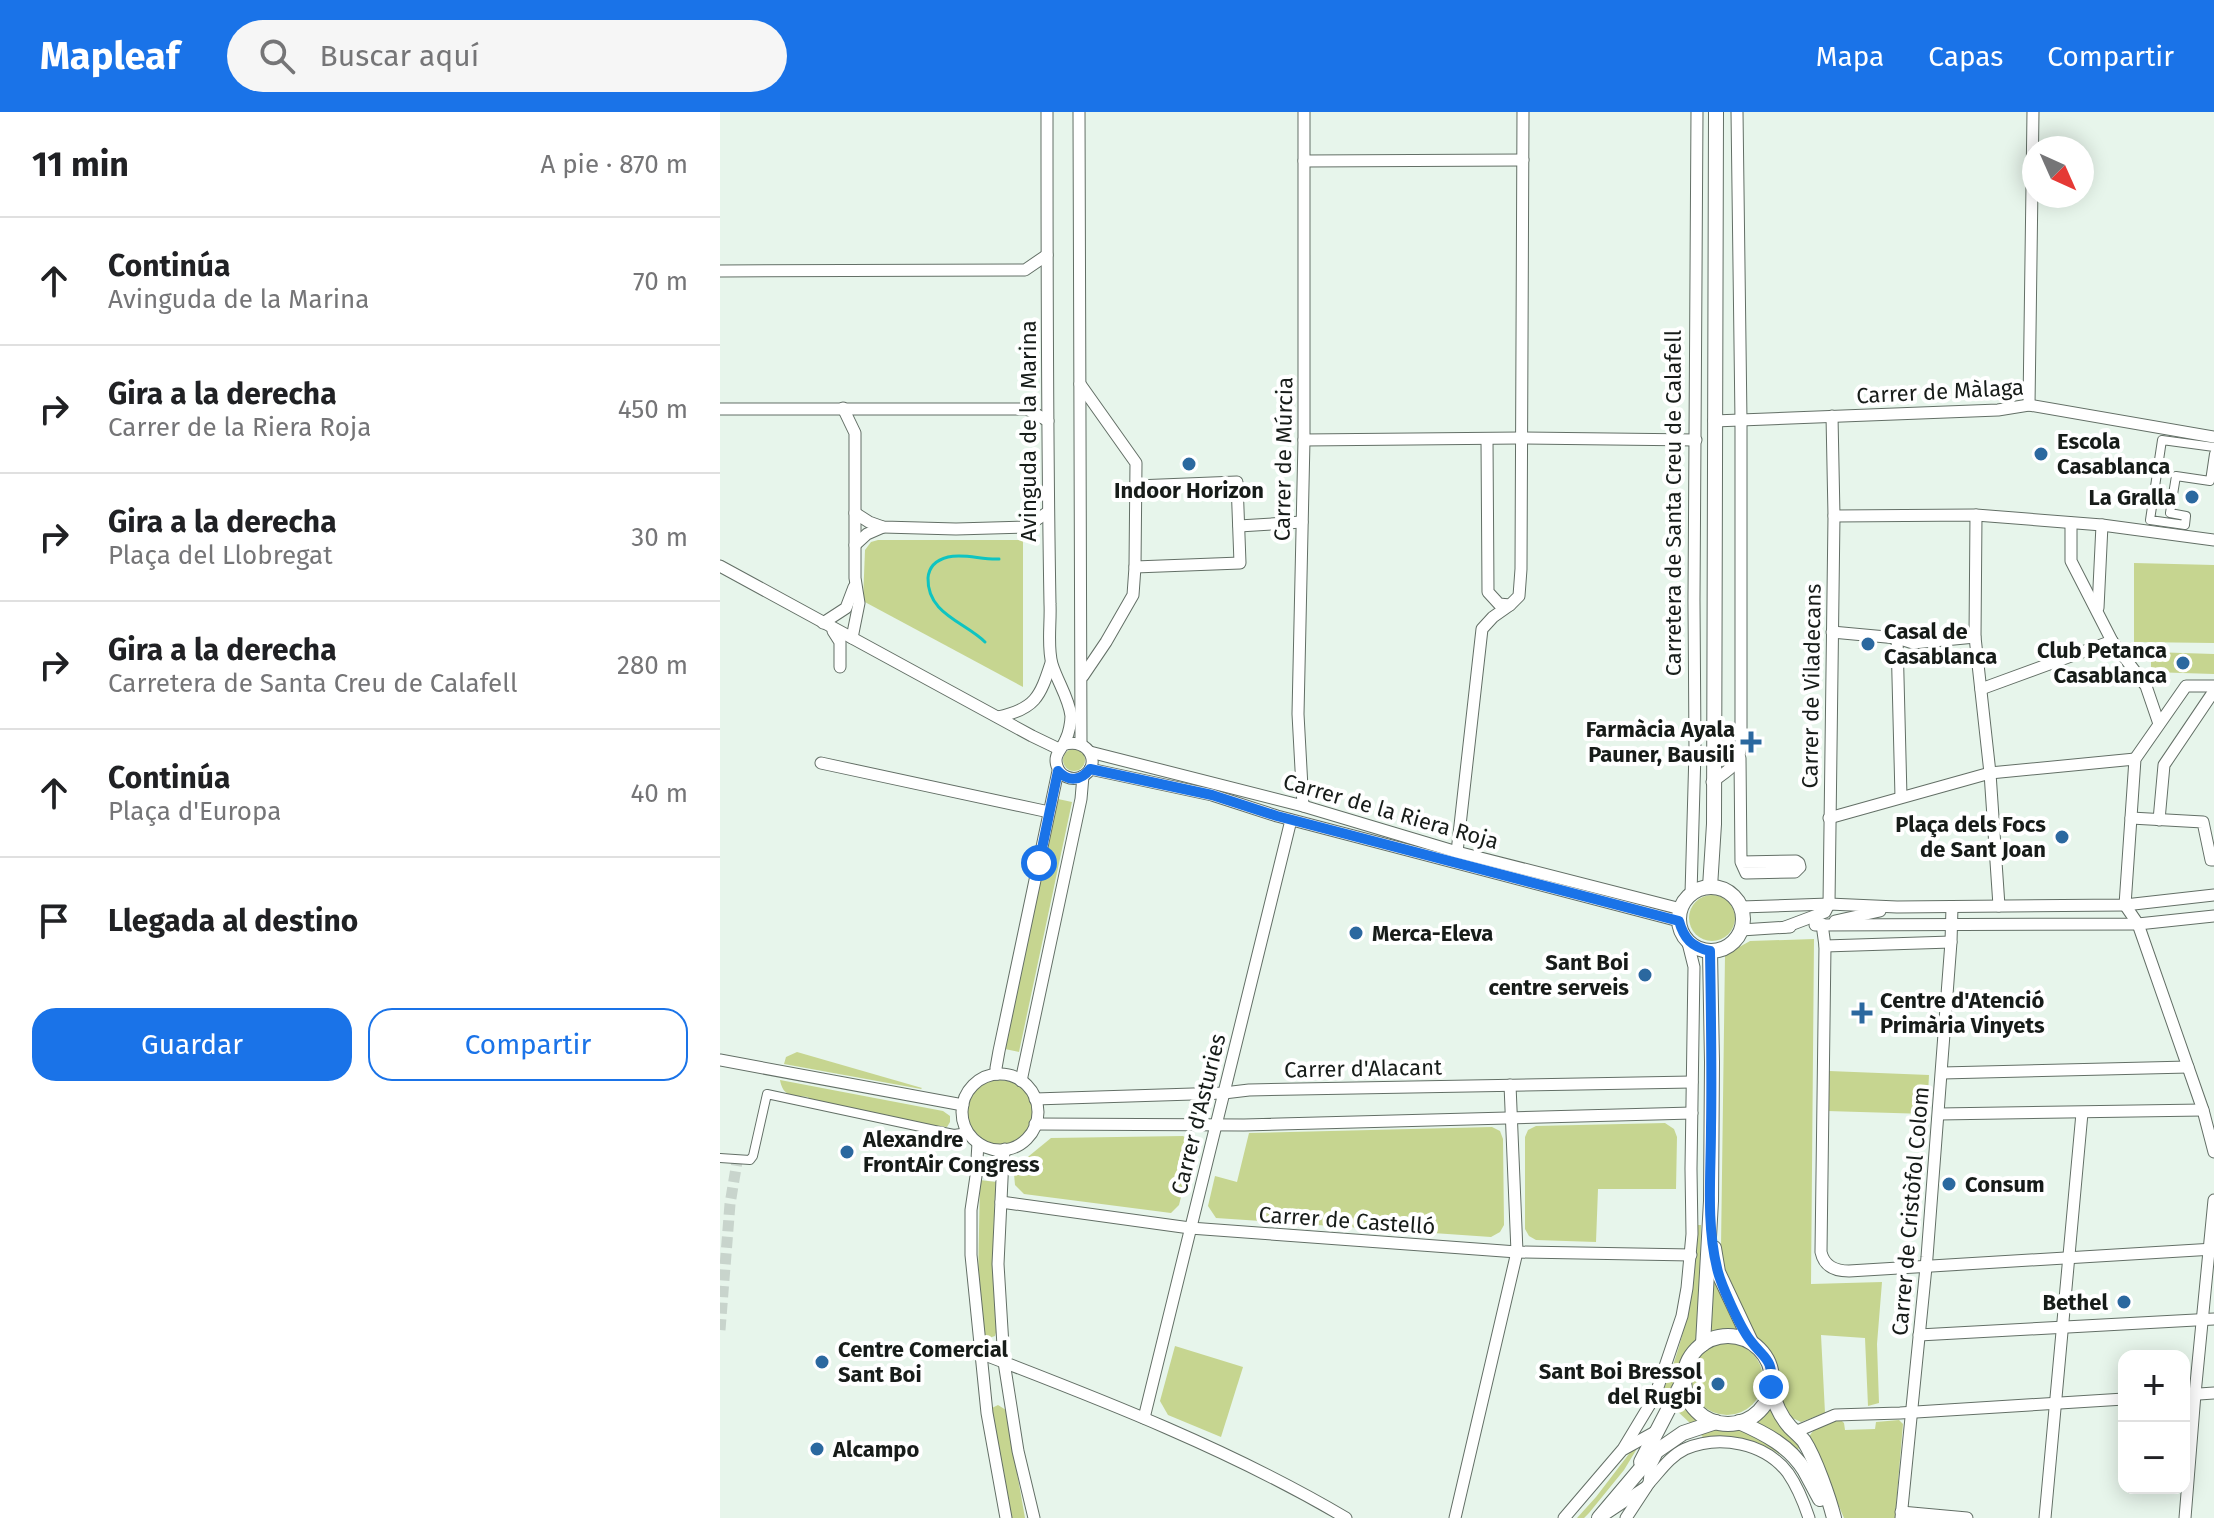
<!DOCTYPE html>
<html lang="es">
<meta charset="utf-8">
<style>
body{margin:0;font-family:"Fira Sans",sans-serif;background:#f6f6f6;color:#202124}
.controls{position:absolute;right:24px;bottom:24px;display:grid;overflow:hidden;border-radius:16px;box-shadow:0 4px 20px #0003}
.controls button{width:72px;height:72px;display:grid;place-items:center;padding:0;border:0;border-bottom:2px solid #e0e0e0;background:#fff;color:#202124;font:40px sans-serif}
.compass{position:absolute;left:1302px;top:24px;width:72px;height:72px;border-radius:50%;background:#fff;box-shadow:0 4px 20px #0003;rotate:135deg}
.stop{position:absolute;width:24px;height:24px;margin:-18px;border:6px solid #1a73e8;border-radius:50%;background:#fff}
.stop.end{background:#1a73e8;border-color:#fff;box-shadow:0 2px 8px #0008}
.list{margin:0;padding:0;list-style:none}
h2{display:flex;justify-content:space-between;align-items:center;height:104px;margin:0;padding:0 32px;font-size:34px}
h2 small{font-size:26px;font-weight:400;color:#757577}
.list li{display:grid;grid-template-columns:52px 1fr auto;gap:24px;align-items:center;box-sizing:border-box;height:128px;padding:0 32px;border-top:2px solid #e0e0e0}
.list b{display:block;font-size:30px;white-space:nowrap}
.list p{margin:0;font-size:26px;white-space:nowrap;color:#757577}
.list em{font-size:26px;font-style:normal;color:#757577}
.actions{display:flex;gap:16px;padding:24px 32px}
.actions a{flex:1;padding:18px 0;border:2px solid #1a73e8;border-radius:24px;text-align:center;font-size:28px;color:#1a73e8}
.actions .main{background:#1a73e8;color:#fff}
.icon{flex:none;width:44px;height:44px;fill:none;stroke:currentColor;stroke-width:2;stroke-linecap:round;stroke-linejoin:round}
.map{position:relative;flex:none;width:1494px;height:1406px;overflow:hidden}
header{display:flex;align-items:center;gap:48px;box-sizing:border-box;height:112px;padding:0 40px;background:#1a73e8;color:#fff}
header strong{font-size:38px}
nav{display:flex;gap:44px;margin-inline-start:auto;font-size:28px}
.search{width:560px;height:72px;background:#f6f6f6;display:flex;align-items:center;gap:20px;box-sizing:border-box;padding:0 28px;border-radius:44px;color:#757577;font-size:30px}
main{display:flex}
aside{flex:1;background:#fff}
.map>svg:first-child{display:block}
.green{fill:#c6d590}
.lines{fill:none;stroke-linecap:round;stroke-linejoin:round}
.stream{stroke:#0fc4c1;stroke-width:3}
.minor-tunnel{stroke:#c8d4cc;stroke-width:11;stroke-dasharray:11 5.5;stroke-linecap:butt}
.pedestrian-casing{stroke:#636f66;stroke-width:10}
.minor-casing{stroke:#636f66;stroke-width:13}
.tertiary-casing{stroke:#636f66;stroke-width:16}
.pedestrian{stroke:#fff;stroke-width:8}
.minor{stroke:#fff;stroke-width:11}
.tertiary{stroke:#fff;stroke-width:14}
.route{stroke:#1a73e8;stroke-width:10}
.poi-dot{fill:#2b689f;stroke:#fff;stroke-width:3}
.labels{text-anchor:middle;stroke-width:8;stroke-linejoin:round;paint-order:stroke}
.street-label{font-size:22px;fill:#171c19;stroke:#fff}
.poi-label{font-size:22px;font-weight:bold;fill:#171c19;stroke:#fff;text-anchor:start}
</style>
<header>
<strong>Mapleaf</strong>
<div class="search"><svg class="icon" aria-label="search" viewBox="0 0 24 24"><circle cx="10" cy="10" r="6"/><path d="M15 15l6 6"/></svg>Buscar aquí</div>
<nav><a>Mapa</a><a>Capas</a><a>Compartir</a></nav>
</header>
<main>
<aside>
<h2>11 min<small>A pie · 870 m</small></h2>
<ul class="list">
<li><svg class="icon" aria-label="ahead" viewBox="0 0 24 24"><path d="M12 20V5M6 11l6-6 6 6"/></svg><div><b>Continúa</b><p>Avinguda de la Marina</p></div><em>70 m</em></li>
<li><svg class="icon" aria-label="right" viewBox="0 0 24 24"><path d="M7 20v-9h11M14 6l5 5-5 5"/></svg><div><b>Gira a la derecha</b><p>Carrer de la Riera Roja</p></div><em>450 m</em></li>
<li><svg class="icon" aria-label="right" viewBox="0 0 24 24"><path d="M7 20v-9h11M14 6l5 5-5 5"/></svg><div><b>Gira a la derecha</b><p>Plaça del Llobregat</p></div><em>30 m</em></li>
<li><svg class="icon" aria-label="right" viewBox="0 0 24 24"><path d="M7 20v-9h11M14 6l5 5-5 5"/></svg><div><b>Gira a la derecha</b><p>Carretera de Santa Creu de Calafell</p></div><em>280 m</em></li>
<li><svg class="icon" aria-label="ahead" viewBox="0 0 24 24"><path d="M12 20V5M6 11l6-6 6 6"/></svg><div><b>Continúa</b><p>Plaça d'Europa</p></div><em>40 m</em></li>
<li><svg class="icon" aria-label="arrive" viewBox="0 0 24 24"><path d="M6 21V4h12l-3 4 3 4H6"/></svg><div><b>Llegada al destino</b></div></li>
</ul>
<div class="actions"><a class="main">Guardar</a><a>Compartir</a></div>
</aside>
<div class="map">
<svg width="1494" height="1406" viewBox="0 0 1494 1406">
<rect width="100%" height="100%" fill="#e7f5eb"/>
<!-- green -->
<g class="green">
<polygon points="158,428 303,428 303,575 143,489 145,438 151,430"/>
<polygon points="1414,451 1494,453 1494,531 1414,530"/>
<polygon points="1431,540 1494,542 1494,562 1431,560"/>
<circle cx="354" cy="648" r="11"/>
<polygon points="338,687 352,690 299,940 285,937"/>
<circle cx="992" cy="806" r="23"/>
<polygon points="1094,827 1091,1172 1162,1170 1157,1232 1159,1291 1148,1294 1145,1226 1101,1223 1105,1301 1081,1310 1068,1304 1056,1275 1056,1256 1053,1244 1032,1224 1002,1157 1001,1135 1005,843 1030,829"/>
<polygon points="77,940 202,976 201,977 64,952 66,945"/>
<polygon points="1109,959 1209,963 1207,1002 1107,999"/>
<path d="M60,968L223,999L230,1004V1010L227,1015L215,1014L90,989L88,985C73,984 63,985 60,968Z"/>
<circle cx="280" cy="1001" r="33"/>
<polygon points="945,1011 954,1017 957,1025 956,1077 878,1077 876,1130 816,1128 809,1124 805,1117 805,1025 808,1018 816,1014"/>
<polygon points="772,1015 780,1019 783,1027 784,1113 780,1120 771,1125 496,1106 488,1094 495,1064 517,1070 529,1021"/>
<polygon points="463,1024 468,1027 473,1037 459,1093 451,1101 304,1082 295,1073 294,1062 298,1053 331,1026"/>
<path d="M260,1068L276,1070C272,1119 273,1168 277,1217L275,1224L269,1226L262,1222L258,1171Z"/>
<path d="M976,1113H981L979,1224L965,1244L960,1256L958,1271L947,1290L941,1284C967,1223 974,1178 976,1113Z"/>
<polygon points="991,1161 1018,1217 1016,1220 990,1221"/>
<circle cx="1007" cy="1267" r="36"/>
<polygon points="455,1234 523,1255 501,1325 448,1303 440,1289"/>
<polygon points="962,1286 981,1308 971,1312 955,1297"/>
<polygon points="278,1293 286,1298 305,1406 290,1406 278,1347 272,1296"/>
<polygon points="1049,1293 1081,1335 1076,1338 1032,1310"/>
<path d="M1121,1308L1124,1311L1125,1318L1155,1317L1156,1310L1179,1308L1183,1312L1175,1406H1124L1089,1325C1094,1314 1109,1309 1121,1308Z"/>
<path d="M1003,1316L1028,1320L1066,1342L1062,1344C1036,1326 1017,1323 985,1327L979,1321Z"/>
<polygon points="918,1335 904,1358 869,1401 864,1406 857,1406 876,1385 912,1338"/>
</g>
<g class="lines">
<!-- stream -->
<path class="stream" d="M265,530C245,510 207,502 208,466C209,454 216,448 228,445C244,441 262,448 279,447"/>
<!-- minor-tunnel -->
<polyline class="minor-tunnel" points="0,1218 10,1092 19,1038"/>
<!-- pedestrian casing -->
<g class="pedestrian-casing">
<g id="pedestrian">
<polyline points="1494,335 1442,328 1430,408 1465,413 1466,404 1450,401 1456,364 1490,369 1494,342"/>
<polyline points="0,1046 30,1048 33,1044 47,982 224,1020 234,1022 248,1020"/>
</g>
</g>
<!-- minor casing -->
<g class="minor-casing">
<g id="minor">
<path d="M327,0C327,164 327,328 330,492C331,511 327,534 332,552C337,569 349,586 351,604C351,610 349,621 346,627C342,638 333,642 337,654C340,664 351,669 361,665C383,655 370,624 343,633"/>
<polyline points="359,0 361,632"/>
<polyline points="584,49 803,48"/>
<polyline points="0,159 305,158 327,143"/>
<polyline points="360,272 416,351 415,455 413,483 386,530 363,564"/>
<polyline points="1309,293 1313,0"/>
<polyline points="123,296 135,321 135,466 139,491 132,526"/>
<polyline points="0,297 307,297 328,309"/>
<polyline points="994,309 1278,298 1309,293 1494,325"/>
<polyline points="767,327 768,480 779,492 790,493 799,484 801,457 803,0"/>
<polyline points="584,328 800,326 976,328"/>
<polyline points="135,401 149,410 163,415 236,417 306,415 328,400"/>
<polyline points="1256,403 1255,525 1270,661 1279,794"/>
<polyline points="1114,404 1256,403 1382,413 1494,428"/>
<polyline points="1351,411 1351,449 1392,529 1426,574 1439,612"/>
<polyline points="519,414 582,410"/>
<polyline points="135,433 147,422 163,415"/>
<polyline points="0,454 312,624 339,637"/>
<polyline points="415,455 520,451 517,370 416,374"/>
<polyline points="1378,496 1382,413"/>
<polyline points="103,511 126,496 134,475"/>
<polyline points="113,519 120,530 120,555"/>
<polyline points="1112,520 1177,526 1193,531 1255,525"/>
<polyline points="1177,526 1181,685"/>
<polyline points="1261,577 1392,529"/>
<path d="M278,605C315,597 320,585 331,551"/>
<polyline points="370,640 583,694 737,740 961,797"/>
<polyline points="1020,646 1021,750 1026,761 1075,760 1080,755 1079,751 1076,749 1021,750"/>
<polyline points="101,651 329,700"/>
<polyline points="370,657 492,683 557,704 959,809"/>
<path d="M992,670C1008,658 1019,654 1021,633V309L1017,0"/>
<polyline points="583,694 578,602 584,328 584,0"/>
<polyline points="1109,706 1270,661 1415,647"/>
<polyline points="1411,706 1483,710 1491,748 1494,748"/>
<polyline points="1439,708 1444,653 1494,579"/>
<polyline points="737,740 762,517 773,505 790,493"/>
<polyline points="971,782 975,639 974,488 977,0"/>
<polyline points="1405,793 1418,812 1483,998 1494,1040"/>
<polyline points="1405,793 1415,647 1466,574 1494,574"/>
<polyline points="1021,795 1109,792 1177,795 1405,793 1494,783"/>
<polyline points="1115,809 1160,799"/>
<path d="M1102,812L1105,834L1101,1140C1104,1154 1115,1159 1129,1159L1494,1137"/>
<polyline points="1095,813 1418,812 1494,804"/>
<polyline points="1065,815 1105,800 1109,792 1114,404 1112,304"/>
<polyline points="1021,818 1070,815"/>
<polyline points="1105,834 1231,830"/>
<polyline points="0,948 243,993"/>
<polyline points="1222,961 1468,955"/>
<polyline points="277,962 276,956 279,939 338,659"/>
<circle cx="280" cy="1000" r="38"/>
<polyline points="301,969 361,687 363,664"/>
<polyline points="315,987 504,981 529,978 972,970"/>
<polyline points="1219,1002 1483,998"/>
<polyline points="315,1012 524,1013 972,1001"/>
<polyline points="258,1031 256,1064 251,1098 251,1143 267,1301 286,1406"/>
<polyline points="285,1037 283,1046 278,1152 284,1250 298,1339 314,1406"/>
<polyline points="281,1090 470,1116 797,1140 971,1143"/>
<polyline points="1199,1223 1494,1207"/>
<path d="M260,1241C385,1289 511,1338 626,1406"/>
<polyline points="1464,1283 1494,1281"/>
<polyline points="424,1306 571,708"/>
<polyline points="1075,1320 1115,1303 1180,1301 1404,1287"/>
<polyline points="904,1337 935,1320"/>
<path d="M929,1371C940,1359 950,1344 965,1337C1000,1322 1045,1331 1068,1361C1077,1374 1084,1391 1089,1406"/>
<polyline points="1181,1400 1247,1406"/>
<polyline points="887,1401 926,1375"/>
<polyline points="735,1406 797,1140 790,973"/>
<polyline points="844,1406 903,1337 935,1284 962,1204 967,1176 972,1122 971,1057 974,855 967,827"/>
<polyline points="906,1406 929,1371 931,1353 936,1343"/>
<polyline points="1181,1406 1207,1145 1231,830 1232,795"/>
<polyline points="1325,1406 1362,1001"/>
<polyline points="1465,1406 1475,1282 1494,1088"/>
</g>
</g>
<!-- tertiary casing -->
<g class="tertiary-casing">
<g id="tertiary">
<polyline points="990,775 994,712 996,0"/>
<circle cx="991" cy="807" r="32"/>
<polyline points="994,1136 998,1160 1031,1230"/>
<circle cx="1008" cy="1268" r="44"/>
<polyline points="983,1232 991,1089 992,950 990,839"/>
<path d="M1051,1275C1054,1290 1060,1304 1070,1315C1075,1320 1080,1324 1084,1329C1095,1346 1109,1386 1114,1406"/>
<path d="M1019,1310C1044,1321 1070,1334 1085,1359C1090,1368 1095,1378 1100,1387"/>
<polyline points="921,1350 963,1269"/>
<polyline points="879,1406 934,1341 963,1321 996,1310"/>
</g>
</g>
<!-- pedestrian -->
<use href="#pedestrian" class="pedestrian"/>
<!-- minor -->
<use href="#minor" class="minor"/>
<!-- tertiary -->
<use href="#tertiary" class="tertiary"/>
</g>
<g class="lines">
<!-- route -->
<path class="route" d="M319,751L338,659C348,670 361,669 370,657L492,683L557,704L959,809C964,827 972,835 990,839C991,898 992,957 991,1016C991,1062 986,1111 997,1156C1000,1171 1020,1215 1030,1228C1044,1247 1054,1246 1051,1275"/>
</g>
<!-- markers -->
<g class="poi-dot">
<circle cx="1321" cy="342" r="8"/>
<circle cx="469" cy="352" r="8"/>
<circle cx="1472" cy="385" r="8"/>
<circle cx="1148" cy="532" r="8"/>
<circle cx="1463" cy="551" r="8"/>
<path d="M1027 618h8v8h8v8h-8v8h-8v-8h-8v-8h8z"/>
<circle cx="1342" cy="725" r="8"/>
<circle cx="636" cy="821" r="8"/>
<circle cx="925" cy="863" r="8"/>
<path d="M1138 889h8v8h8v8h-8v8h-8v-8h-8v-8h8z"/>
<circle cx="127" cy="1040" r="8"/>
<circle cx="1229" cy="1072" r="8"/>
<circle cx="1404" cy="1190" r="8"/>
<circle cx="102" cy="1250" r="8"/>
<circle cx="998" cy="1272" r="8"/>
<circle cx="97" cy="1337" r="8"/>
</g>
<g class="labels">
<!-- street labels -->
<g class="street-label">
<text transform="translate(1220 279) rotate(-3)" y="8">Carrer de Màlaga</text>
<text transform="translate(308 319) rotate(-90)" y="8">Avinguda de la Marina</text>
<text transform="translate(563 347) rotate(-89)" y="8">Carrer de Múrcia</text>
<text transform="translate(953 391) rotate(-90)" y="8">Carretera de Santa Creu de Calafell</text>
<text transform="translate(1091 574) rotate(-89)" y="8">Carrer de Viladecans</text>
<text transform="translate(671 699) rotate(16)" y="8">Carrer de la Riera Roja</text>
<text transform="translate(643 956) rotate(-1)" y="8">Carrer d'Alacant</text>
<text transform="translate(478 1002) rotate(-76)" y="8">Carrer d'Asturies</text>
<text transform="translate(1190 1099) rotate(-85)" y="8">Carrer de Cristòfol Colom</text>
<text transform="translate(627 1108) rotate(4)" y="8">Carrer de Castelló</text>
</g>
<!-- poi labels -->
<g class="poi-label">
<text x="1337" y="337">Escola<tspan x="1337" dy="25">Casablanca</tspan></text>
<text x="469" y="386" text-anchor="middle">Indoor Horizon</text>
<text x="1456" y="393" text-anchor="end">La Gralla</text>
<text x="1164" y="527">Casal de<tspan x="1164" dy="25">Casablanca</tspan></text>
<text x="1447" y="546" text-anchor="end">Club Petanca<tspan x="1447" dy="25">Casablanca</tspan></text>
<text x="1015" y="625" text-anchor="end">Farmàcia Ayala<tspan x="1015" dy="25">Pauner, Bausili</tspan></text>
<text x="1326" y="720" text-anchor="end">Plaça dels Focs<tspan x="1326" dy="25">de Sant Joan</tspan></text>
<text x="652" y="829">Merca-Eleva</text>
<text x="909" y="858" text-anchor="end">Sant Boi<tspan x="909" dy="25">centre serveis</tspan></text>
<text x="1160" y="896">Centre d'Atenció<tspan x="1160" dy="25">Primària Vinyets</tspan></text>
<text x="143" y="1035">Alexandre<tspan x="143" dy="25">FrontAir Congress</tspan></text>
<text x="1245" y="1080">Consum</text>
<text x="1388" y="1198" text-anchor="end">Bethel</text>
<text x="118" y="1245">Centre Comercial<tspan x="118" dy="25">Sant Boi</tspan></text>
<text x="982" y="1267" text-anchor="end">Sant Boi Bressol<tspan x="982" dy="25">del Rugbi</tspan></text>
<text x="113" y="1345">Alcampo</text>
</g>
</g>
</svg>
<div class="controls">
<button>+</button>
<button>−</button>
</div>
<svg class="compass" viewBox="-18 -18 36 36"><path d="M0-13l5 13h-10z" fill="#e53935"/><path d="M0 13l5-13h-10z" fill="#757577"/></svg>
<div class="stop" style="left:319px;top:751px"></div>
<div class="stop end" style="left:1051px;top:1275px"></div>
</div>
</main>
